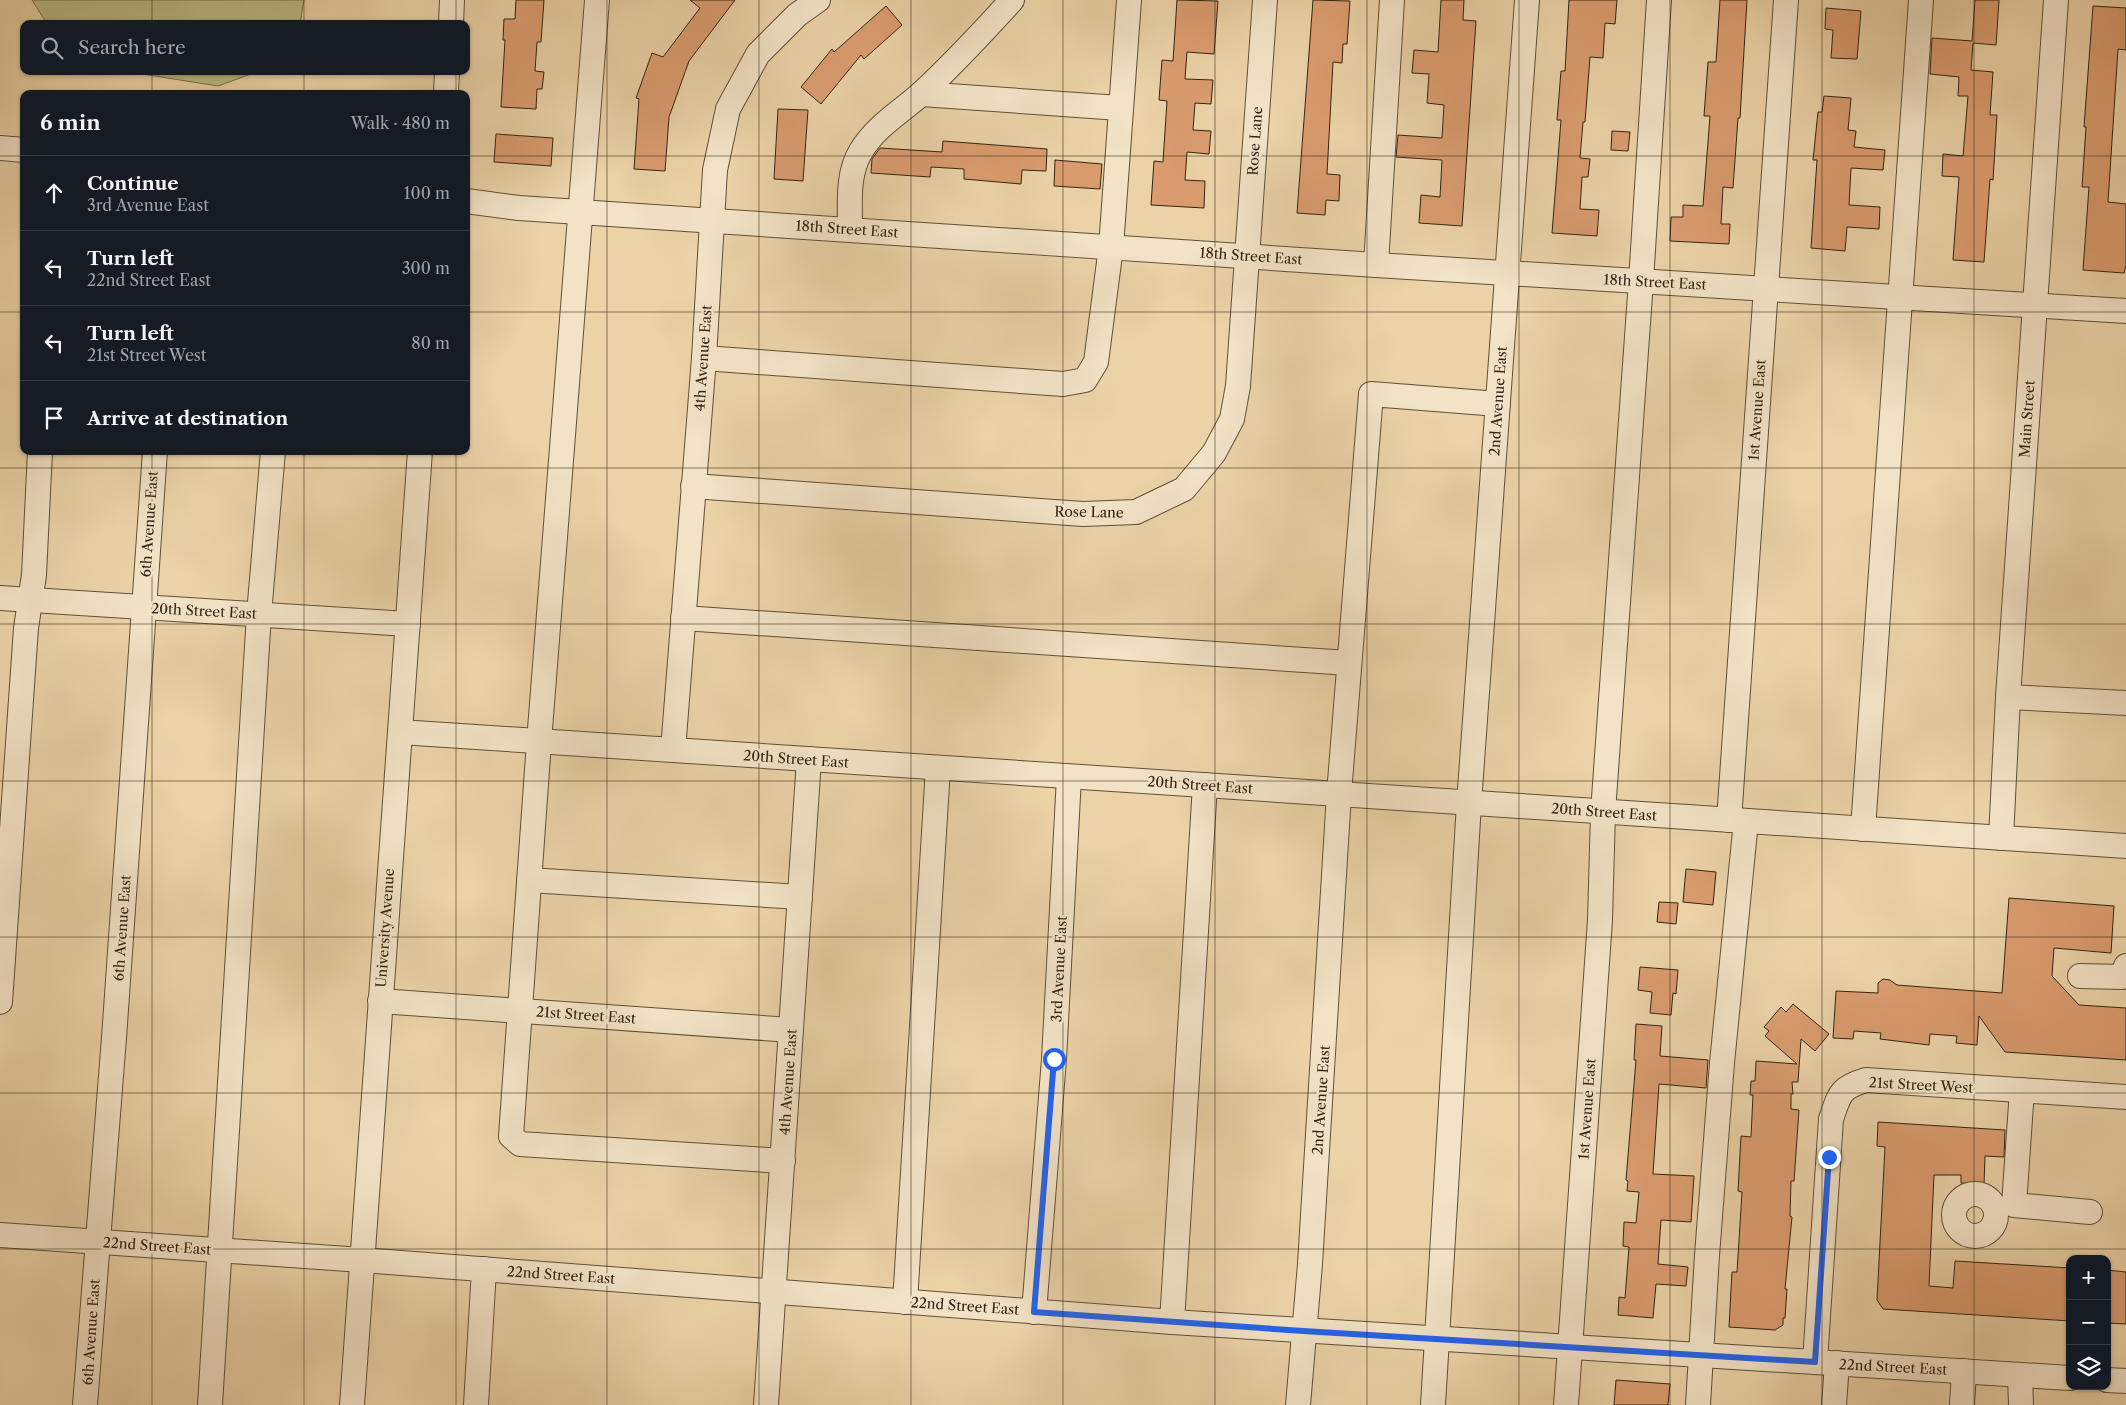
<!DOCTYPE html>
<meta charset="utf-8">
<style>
body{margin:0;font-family:"Libre Caslon Text",serif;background:#20242c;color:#f1f3f6}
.controls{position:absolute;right:15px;bottom:15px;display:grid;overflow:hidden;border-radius:10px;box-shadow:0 1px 4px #0004}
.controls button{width:45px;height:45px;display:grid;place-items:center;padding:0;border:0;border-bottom:1px solid #363941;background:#171b24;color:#f1f3f6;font:25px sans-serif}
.stop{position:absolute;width:15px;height:15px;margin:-11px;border:4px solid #2563eb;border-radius:50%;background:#fff}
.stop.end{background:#2563eb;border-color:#fff;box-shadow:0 1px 5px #0008}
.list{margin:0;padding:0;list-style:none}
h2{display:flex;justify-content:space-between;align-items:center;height:65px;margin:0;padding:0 20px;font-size:21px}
h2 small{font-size:16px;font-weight:400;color:#9ea1a6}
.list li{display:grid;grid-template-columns:32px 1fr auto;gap:15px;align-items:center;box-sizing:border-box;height:75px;padding:0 20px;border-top:1px solid #363941}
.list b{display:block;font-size:19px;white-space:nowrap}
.list p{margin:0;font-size:16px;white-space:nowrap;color:#9ea1a6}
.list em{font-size:16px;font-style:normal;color:#9ea1a6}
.icon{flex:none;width:28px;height:28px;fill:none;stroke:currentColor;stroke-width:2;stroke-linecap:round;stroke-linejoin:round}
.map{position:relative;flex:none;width:2126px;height:1405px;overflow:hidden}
.search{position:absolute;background:#171b24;box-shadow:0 1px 4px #0004;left:20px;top:20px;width:450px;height:55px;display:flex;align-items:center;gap:12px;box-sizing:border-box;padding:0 18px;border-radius:10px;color:#9ea1a6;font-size:19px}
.panel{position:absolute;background:#171b24;box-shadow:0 1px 4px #0004;left:20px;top:90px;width:450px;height:365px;border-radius:10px}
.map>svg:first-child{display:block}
.green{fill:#babb85;stroke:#76704c}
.building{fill:#da9c6f;stroke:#322413}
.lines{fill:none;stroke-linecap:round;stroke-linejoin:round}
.minor-casing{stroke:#605038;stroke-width:26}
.minor{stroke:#f2e2c6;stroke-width:24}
.route{stroke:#2563eb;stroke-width:6}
.grid{fill:none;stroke:#322413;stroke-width:1;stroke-opacity:0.55}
.labels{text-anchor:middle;stroke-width:5;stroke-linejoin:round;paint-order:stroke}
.street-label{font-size:14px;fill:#322413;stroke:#f2e2c6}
</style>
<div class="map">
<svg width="2126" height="1405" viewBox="0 0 2126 1405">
<rect width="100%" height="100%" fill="#ebd2a7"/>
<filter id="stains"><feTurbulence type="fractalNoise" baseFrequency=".004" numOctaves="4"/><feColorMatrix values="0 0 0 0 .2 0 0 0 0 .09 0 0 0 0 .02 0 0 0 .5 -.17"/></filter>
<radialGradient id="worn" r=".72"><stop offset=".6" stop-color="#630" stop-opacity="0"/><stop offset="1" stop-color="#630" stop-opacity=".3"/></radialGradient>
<!-- green -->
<g class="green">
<polygon points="32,0 304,0 300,24 47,24"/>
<polygon points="123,71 259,71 218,86"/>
</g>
<!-- building -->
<g class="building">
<polygon points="516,0 544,0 541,42 537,42 535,71 544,72 542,89 537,89 536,109 501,107 505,40 503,40 504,19 515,19"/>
<polygon points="690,0 735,0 689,61 669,117 665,171 634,169 639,99 636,98 652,53 663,57 700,8"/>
<polygon points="1177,0 1218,1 1214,54 1187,52 1185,79 1213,80 1211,104 1195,103 1193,130 1211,131 1209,154 1187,152 1185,180 1205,181 1204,208 1151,205 1154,161 1163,162 1167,101 1159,100 1162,60 1173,61"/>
<polygon points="1313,0 1350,1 1347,44 1343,44 1342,63 1333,62 1327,174 1340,175 1339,201 1326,200 1325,215 1297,213"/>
<polygon points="1441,0 1464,0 1463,20 1476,21 1462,226 1419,223 1421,195 1440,197 1442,160 1396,157 1398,135 1442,138 1444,105 1427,103 1429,74 1412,73 1414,50 1438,52"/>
<polygon points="1569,0 1617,0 1615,24 1605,23 1603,58 1590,57 1585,122 1583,122 1580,158 1590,159 1588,177 1582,177 1580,209 1599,210 1597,236 1552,233 1561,120 1557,120 1561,71 1565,71"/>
<polygon points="1720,0 1747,0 1740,118 1738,118 1733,188 1723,187 1721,224 1730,224 1729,244 1670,241 1671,217 1683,217 1683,205 1703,206 1710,116 1704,116 1708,62 1716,62"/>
<polygon points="1975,0 1999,0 1996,45 1973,43 1971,70 1993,72 1990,115 1997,115 1993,180 1990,179 1984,262 1953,260 1959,177 1942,176 1943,154 1963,156 1968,96 1958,96 1959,77 1930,74 1932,38 1972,41"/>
<polygon points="886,6 902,25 864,59 861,55 821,104 801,87 832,49 834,52"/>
<polygon points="2093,6 2126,8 2126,50 2118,49 2108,202 2126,204 2126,265 2124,273 2083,270 2089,187 2082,187 2086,127 2084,127"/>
<polygon points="1826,8 1861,11 1857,59 1831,58 1833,30 1825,29"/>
<polygon points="1824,96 1851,98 1848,130 1856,131 1854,147 1885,150 1883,170 1851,168 1849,205 1880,207 1879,229 1847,227 1845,251 1811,248 1817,160 1813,160 1818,112 1822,112"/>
<polygon points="778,109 808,110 803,181 774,179"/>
<polygon points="1612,131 1630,132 1628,151 1611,150"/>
<polygon points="496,134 553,138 551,166 494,162"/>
<polygon points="943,141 1047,149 1046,171 1022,170 1021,184 964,179 964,169 931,167 930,177 871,173 872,159 880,148 942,152"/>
<polygon points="1055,160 1102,164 1100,189 1054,186"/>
<polygon points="1686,869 1716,872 1713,905 1683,902"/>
<polygon points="2009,898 2114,906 2111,953 2054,948 2052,976 2079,1005 2126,1008 2126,1060 2005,1052 1979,1016 1977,1045 1956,1043 1957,1036 1930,1034 1929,1045 1880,1039 1881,1033 1854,1031 1853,1039 1833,1038 1836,991 1878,993 1878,983 1883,979 1890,980 1897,985 2002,993"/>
<polygon points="1659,902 1678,903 1676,924 1657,922"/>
<polygon points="1640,967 1678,970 1676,994 1673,993 1671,1015 1650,1013 1652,992 1638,990"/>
<polygon points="1793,1004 1829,1034 1815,1051 1801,1039 1798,1082 1792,1082 1793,1094 1791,1094 1791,1109 1799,1110 1794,1181 1791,1181 1790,1216 1792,1217 1785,1289 1787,1289 1785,1318 1783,1318 1783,1325 1775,1330 1729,1327 1732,1272 1737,1272 1742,1192 1738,1191 1741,1136 1751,1137 1753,1095 1750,1095 1751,1081 1755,1081 1756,1061 1797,1064 1765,1036 1769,1031 1764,1027 1781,1007 1786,1012"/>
<polygon points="1636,1024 1662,1026 1660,1056 1708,1060 1706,1088 1659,1084 1653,1174 1694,1176 1691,1222 1661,1220 1658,1264 1688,1267 1686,1286 1656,1284 1653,1318 1618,1315 1619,1297 1625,1298 1629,1247 1623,1246 1624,1222 1636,1223 1639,1192 1627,1191 1628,1181 1626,1180 1636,1060 1634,1060"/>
<polygon points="1878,1122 2005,1130 2004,1157 1985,1156 1984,1185 1961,1183 1961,1175 1934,1175 1929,1286 1953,1288 1955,1261 2070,1268 2070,1321 1883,1309 1877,1300 1885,1147 1877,1146"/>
<polygon points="2107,1270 2126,1272 2126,1324 2107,1323"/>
<polygon points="1616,1380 1670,1384 1668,1405 1614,1405"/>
</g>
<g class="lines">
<!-- minor casing -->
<g class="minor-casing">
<g id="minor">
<polyline points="597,0 539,742 511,1136 520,1144 783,1161"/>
<polyline points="451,24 452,0"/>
<polyline points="446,94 447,71"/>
<polyline points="921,94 1120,108"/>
<polyline points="0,148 24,150"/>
<polyline points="466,201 519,208 1376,265 2126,311"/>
<path d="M850,229C850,202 847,174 861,151C876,126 901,112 922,93C953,64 983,32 1012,0"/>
<polyline points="1376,265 1392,0"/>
<polyline points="704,358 1063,384 1085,380 1096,362 1111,247 1129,0"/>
<polyline points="693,486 1083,514 1136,512 1184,489 1214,453 1232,419 1238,386 1265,0"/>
<polyline points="0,598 408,624"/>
<polyline points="683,618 1349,663"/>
<polyline points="2008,697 2126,703"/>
<polyline points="400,732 2126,846"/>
<polyline points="673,750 704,358 715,170 728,109 758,54 797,15 818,0"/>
<polyline points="1729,820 1786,0"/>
<polyline points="1863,829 1921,0"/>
<polyline points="2001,838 2008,697 2056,0"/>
<polyline points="529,880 800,897"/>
<polyline points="2080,976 2122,977 2126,966"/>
<polyline points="380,1001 791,1030"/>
<polyline points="0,1002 26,628 34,575 40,451"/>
<polyline points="2022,1090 2014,1205 2090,1212"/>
<circle cx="1975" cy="1215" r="21"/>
<polyline points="0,1235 362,1260 1172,1322 2070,1378"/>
<polyline points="905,1302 938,768"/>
<polyline points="1034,1312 1054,1059 1069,777"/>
<polyline points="1172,1322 1205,785"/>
<path d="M1815,1362L1831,1119C1840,1094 1839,1088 1866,1080L2126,1097"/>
<polyline points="2020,1375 2021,1405"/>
<polyline points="2107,1380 2126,1381"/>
<polyline points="85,1405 114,1038 155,451"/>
<polyline points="210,1405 259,614 273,451"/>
<polyline points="352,1405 420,451"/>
<polyline points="476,1405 484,1269"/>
<polyline points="766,1405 809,759"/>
<polyline points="1298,1405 1310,1264 1339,794 1371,394 1498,404"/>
<polyline points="1433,1405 1469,803 1527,0"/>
<polyline points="1566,1405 1600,920 1603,812 1641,281 1659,0"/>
<polyline points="1698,1405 1707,1255 1722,1063 1746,821"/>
<polyline points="1834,1405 1837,1363"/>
<polyline points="1962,1405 1964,1371"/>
</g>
</g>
<!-- minor -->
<use href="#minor" class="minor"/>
</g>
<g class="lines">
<!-- route -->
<polyline class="route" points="1054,1059 1034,1312 1303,1331 1815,1362 1829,1157"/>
</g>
<!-- grid -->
<path class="grid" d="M152,0V24M304,0V24M456,0V24M607,0V1405M759,0V1405M911,0V1405M1063,0V1405M1215,0V1405M1367,0V1405M1519,0V1405M1670,0V1405M1822,0V1405M1974,0V1405M152,71V94M304,71V94M456,71V94M0,156H24M466,156H2126M0,312H24M466,312H2126M152,451V1405M304,451V1405M456,451V1405M0,468H2126M0,624H2126M0,781H2126M0,937H2126M0,1093H2126M0,1249H2126"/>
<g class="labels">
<!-- street labels -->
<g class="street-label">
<text transform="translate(1255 141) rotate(-86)" y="5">Rose Lane</text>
<text transform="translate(847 229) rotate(4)" y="5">18th Street East</text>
<text transform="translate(1251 256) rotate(4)" y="5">18th Street East</text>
<text transform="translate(1655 282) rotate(3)" y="5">18th Street East</text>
<text transform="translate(703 358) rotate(-86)" y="5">4th Avenue East</text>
<text transform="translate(1498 401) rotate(-86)" y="5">2nd Avenue East</text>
<text transform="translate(1757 410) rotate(-86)" y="5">1st Avenue East</text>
<text transform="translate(2027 419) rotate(-86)" y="5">Main Street</text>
<text transform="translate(1089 512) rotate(1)" y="5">Rose Lane</text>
<text transform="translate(149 524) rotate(-86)" y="5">6th Avenue East</text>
<text transform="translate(204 611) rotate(3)" y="5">20th Street East</text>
<text transform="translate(796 759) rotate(4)" y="5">20th Street East</text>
<text transform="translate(1200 785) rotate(4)" y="5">20th Street East</text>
<text transform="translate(1604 812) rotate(4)" y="5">20th Street East</text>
<text transform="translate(122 928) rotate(-86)" y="5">6th Avenue East</text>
<text transform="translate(385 928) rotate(-86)" y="5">University Avenue</text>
<text transform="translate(1059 969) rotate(-87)" y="5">3rd Avenue East</text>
<text transform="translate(586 1015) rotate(4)" y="5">21st Street East</text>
<text transform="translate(788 1082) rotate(-86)" y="5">4th Avenue East</text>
<text transform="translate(1921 1085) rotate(3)" y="5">21st Street West</text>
<text transform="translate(1321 1100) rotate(-86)" y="5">2nd Avenue East</text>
<text transform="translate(1587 1109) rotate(-86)" y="5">1st Avenue East</text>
<text transform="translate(157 1246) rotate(4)" y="5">22nd Street East</text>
<text transform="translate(561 1275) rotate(4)" y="5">22nd Street East</text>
<text transform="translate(965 1306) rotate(4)" y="5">22nd Street East</text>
<text transform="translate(91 1332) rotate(-86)" y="5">6th Avenue East</text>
<text transform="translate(1893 1367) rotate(3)" y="5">22nd Street East</text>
</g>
</g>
<rect width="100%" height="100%" filter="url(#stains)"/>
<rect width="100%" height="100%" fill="url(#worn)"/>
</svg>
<div class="controls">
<button>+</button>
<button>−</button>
<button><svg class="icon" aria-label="layers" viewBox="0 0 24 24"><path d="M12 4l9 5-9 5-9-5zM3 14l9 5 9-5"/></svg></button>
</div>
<div class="stop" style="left:1054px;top:1059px"></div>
<div class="stop end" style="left:1829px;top:1157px"></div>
<div class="search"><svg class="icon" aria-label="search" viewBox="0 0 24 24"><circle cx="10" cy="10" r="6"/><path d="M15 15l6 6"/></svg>Search here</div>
<section class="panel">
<h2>6 min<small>Walk · 480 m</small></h2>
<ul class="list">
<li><svg class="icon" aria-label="ahead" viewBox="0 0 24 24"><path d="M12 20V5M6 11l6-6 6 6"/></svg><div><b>Continue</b><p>3rd Avenue East</p></div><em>100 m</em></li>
<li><svg class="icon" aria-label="left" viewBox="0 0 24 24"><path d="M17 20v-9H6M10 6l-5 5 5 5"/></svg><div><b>Turn left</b><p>22nd Street East</p></div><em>300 m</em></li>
<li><svg class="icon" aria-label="left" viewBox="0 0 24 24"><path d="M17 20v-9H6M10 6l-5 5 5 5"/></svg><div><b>Turn left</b><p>21st Street West</p></div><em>80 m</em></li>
<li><svg class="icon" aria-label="arrive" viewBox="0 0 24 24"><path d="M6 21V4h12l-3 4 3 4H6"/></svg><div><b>Arrive at destination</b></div></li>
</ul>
</section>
</div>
